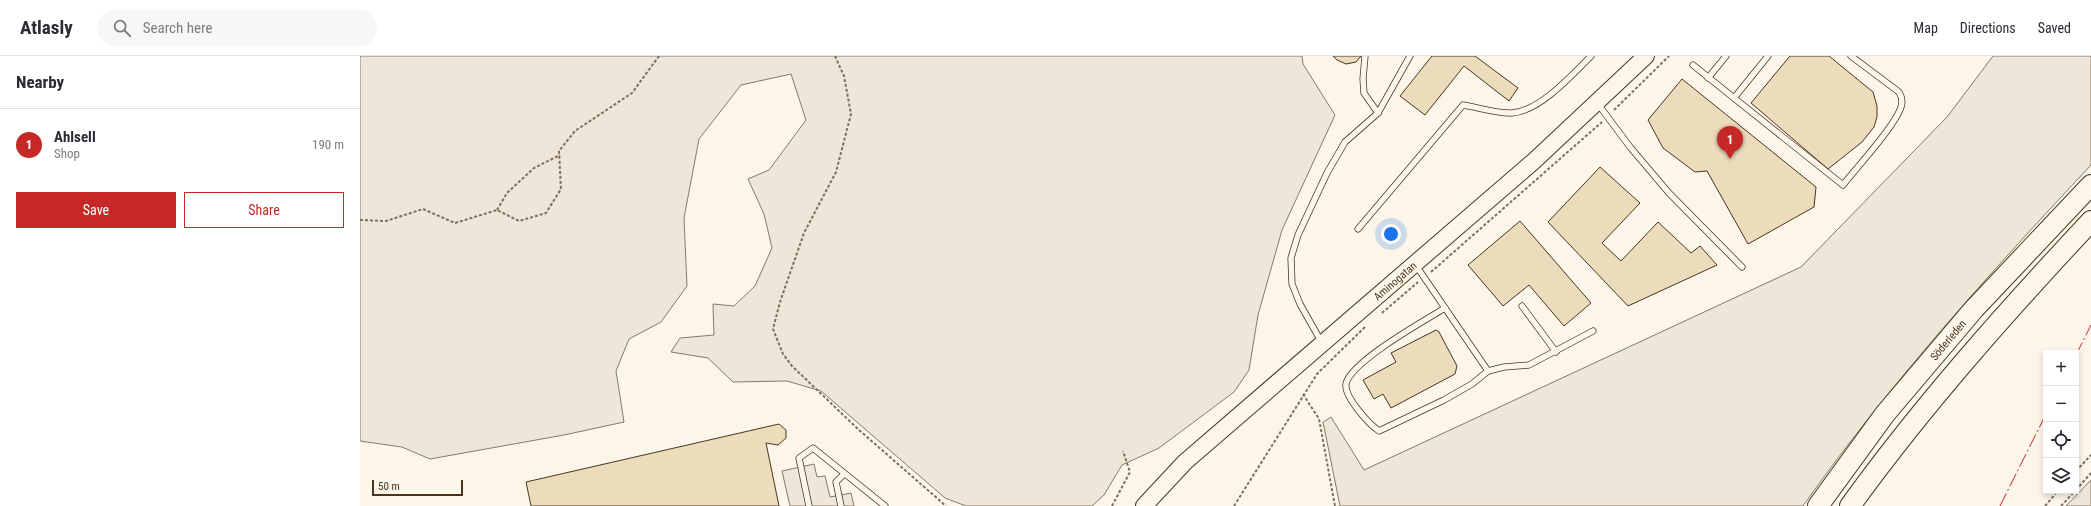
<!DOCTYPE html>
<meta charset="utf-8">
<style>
body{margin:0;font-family:"Roboto Condensed",sans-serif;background:#f7f7f7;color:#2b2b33}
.controls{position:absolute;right:12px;bottom:12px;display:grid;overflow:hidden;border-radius:0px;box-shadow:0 2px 6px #0003}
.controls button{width:36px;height:36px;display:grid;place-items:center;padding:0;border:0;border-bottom:1px solid #e1e1e2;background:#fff;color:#2b2b33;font:20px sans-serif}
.scale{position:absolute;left:12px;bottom:10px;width:91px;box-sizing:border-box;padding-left:4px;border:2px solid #4a3520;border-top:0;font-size:11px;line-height:14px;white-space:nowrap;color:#4a3520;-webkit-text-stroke:3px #fbf6e9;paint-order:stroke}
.you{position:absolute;left:1031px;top:178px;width:14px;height:14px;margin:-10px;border:3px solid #fff;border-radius:50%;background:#1a73e8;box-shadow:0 0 0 6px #1a73e833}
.badge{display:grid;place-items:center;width:26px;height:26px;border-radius:50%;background:#c62828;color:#fff;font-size:13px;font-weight:700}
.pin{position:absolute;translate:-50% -33px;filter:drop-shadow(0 1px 2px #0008)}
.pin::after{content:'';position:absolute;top:21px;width:14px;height:12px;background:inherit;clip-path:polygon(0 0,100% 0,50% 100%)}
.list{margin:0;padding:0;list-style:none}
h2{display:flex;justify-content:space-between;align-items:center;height:52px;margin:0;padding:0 16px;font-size:17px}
h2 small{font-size:13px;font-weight:400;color:#7c7c81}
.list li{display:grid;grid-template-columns:26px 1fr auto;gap:12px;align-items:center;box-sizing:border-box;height:72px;padding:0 16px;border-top:1px solid #e1e1e2}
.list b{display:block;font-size:15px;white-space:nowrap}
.list p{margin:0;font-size:13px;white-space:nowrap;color:#7c7c81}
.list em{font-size:13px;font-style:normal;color:#7c7c81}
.actions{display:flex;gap:8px;padding:12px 16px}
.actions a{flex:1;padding:9px 0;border:1px solid #c62828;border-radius:0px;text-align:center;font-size:14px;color:#c62828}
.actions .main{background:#c62828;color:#fff}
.icon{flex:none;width:22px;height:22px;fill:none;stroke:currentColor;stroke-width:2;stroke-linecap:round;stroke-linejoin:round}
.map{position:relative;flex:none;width:1731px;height:450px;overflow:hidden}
header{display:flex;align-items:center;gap:24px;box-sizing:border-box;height:56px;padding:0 20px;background:#fff;border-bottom:1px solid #e1e1e2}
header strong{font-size:19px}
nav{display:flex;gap:22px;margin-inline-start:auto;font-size:14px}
.search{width:280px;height:36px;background:#f7f7f7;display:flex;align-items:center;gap:10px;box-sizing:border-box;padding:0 14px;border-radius:22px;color:#7c7c81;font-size:15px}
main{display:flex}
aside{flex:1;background:#fff}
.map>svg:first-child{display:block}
.green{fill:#ede6d9;stroke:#887966}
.parking{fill:#ede7d9;stroke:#887966}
.building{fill:#ecdcbc;stroke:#4a3520}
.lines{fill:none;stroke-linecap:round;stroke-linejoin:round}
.lane-casing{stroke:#4a3520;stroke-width:7}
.secondary-casing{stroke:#4a3520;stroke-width:18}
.highway-casing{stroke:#4a3520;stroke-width:22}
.path{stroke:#7f6f5c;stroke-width:2;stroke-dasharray:3 2;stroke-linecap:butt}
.lane{stroke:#fbf6e9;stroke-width:5.5}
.secondary{stroke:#fbf6e9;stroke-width:16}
.highway{stroke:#fbf6e9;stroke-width:20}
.power{stroke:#c62828;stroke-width:1;stroke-dasharray:14 3 2 3;stroke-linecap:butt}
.labels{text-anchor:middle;stroke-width:3;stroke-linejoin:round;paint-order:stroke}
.street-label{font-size:11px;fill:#4a3520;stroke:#fbf6e9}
</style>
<header>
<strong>Atlasly</strong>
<div class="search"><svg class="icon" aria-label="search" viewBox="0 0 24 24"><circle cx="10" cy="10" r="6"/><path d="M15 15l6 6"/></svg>Search here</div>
<nav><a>Map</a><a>Directions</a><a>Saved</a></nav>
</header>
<main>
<aside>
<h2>Nearby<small></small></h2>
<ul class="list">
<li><span class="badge">1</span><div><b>Ahlsell</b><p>Shop</p></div><em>190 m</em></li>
</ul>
<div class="actions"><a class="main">Save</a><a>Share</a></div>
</aside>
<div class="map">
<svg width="1731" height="450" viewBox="0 0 1731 450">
<rect width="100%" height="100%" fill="#fbf6e9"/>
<!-- green -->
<g class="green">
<polygon points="0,0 942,0 943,8 975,59 922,174 898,259 889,314 874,336 799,392 762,409 744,439 732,450 606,450 585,442 461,335 427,325 373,326 348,302 311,296 320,282 354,279 353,248 374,250 395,230 412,192 404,158 388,123 409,114 446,64 431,18 381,29 339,83 324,162 327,230 301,266 269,283 256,315 264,366 204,379 70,403 42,391 0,385"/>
<path d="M1633,0H1731V109C1629,218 1529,328 1443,450H980L963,366L971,361L1004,414L1441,211L1587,61Z"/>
<polygon points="1731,424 1731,450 1706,450"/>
</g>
<!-- parking -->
<polygon class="parking" points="454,408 457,421 465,420 470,441 491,437 494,450 430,450 422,415"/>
<!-- building -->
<g class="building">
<polygon points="973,0 1001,0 996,6 986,8 977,4"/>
<polygon points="1072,0 1115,0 1158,32 1149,45 1104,10 1065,59 1040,40"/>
<polygon points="1430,0 1469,0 1513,36 1517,50 1517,61 1514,71 1502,86 1468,113 1391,47"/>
<polygon points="1322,23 1456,131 1454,151 1388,188 1347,115 1335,116 1303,92 1288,64"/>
<polygon points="1240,111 1280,147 1242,187 1261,205 1298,166 1331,197 1340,190 1357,209 1268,250 1188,166"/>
<polygon points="1160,165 1231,247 1204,270 1169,229 1143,250 1108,209"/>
<polygon points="1076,274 1079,276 1097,310 1095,318 1031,352 1023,338 1014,343 1003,324 1036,306 1031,297"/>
<polygon points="419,368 426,374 426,382 418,389 406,387 419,450 171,450 166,426"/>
</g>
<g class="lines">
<!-- lane casing -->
<g class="lane-casing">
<g id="lane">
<polyline points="1005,0 1003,23 1004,37 1018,57"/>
<path d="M1408,0L1374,42L1483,129C1497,111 1535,70 1541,51C1543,45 1542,41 1539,36L1491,0"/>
<polyline points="1333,9 1374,42"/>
<polyline points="1348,22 1366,0"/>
<polyline points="1238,48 1270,91 1309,137 1382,211"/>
<path d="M998,173L1103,49C1117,51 1138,58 1152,57C1180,55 1212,19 1231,0"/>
<polyline points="1055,208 1128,315"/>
<polyline points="1162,250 1196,296"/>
<path d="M1085,252C1064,265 990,306 986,328C984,341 1009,368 1019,375L1084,344L1112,328L1128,315L1144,311L1169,309L1233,275"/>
<polyline points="962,287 940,248 932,228 931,202 938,179 967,117 985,86 1018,57 1050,0"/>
<polyline points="449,450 439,402 453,392 525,450"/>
<polyline points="481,450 476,426 484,418"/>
</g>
</g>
<!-- secondary casing -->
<g class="secondary-casing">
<polyline id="secondary" points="784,450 825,406 1174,105 1286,0"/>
</g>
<!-- highway casing -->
<g class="highway-casing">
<g id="highway">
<polyline points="1458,450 1525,358 1614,253 1731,129"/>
<path d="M1490,450C1563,349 1646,256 1731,165"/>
</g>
</g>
<!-- path -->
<g class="path">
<polyline points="475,0 484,20 491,58 476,116 444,177 420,246 413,273 423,298 432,310 499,374 586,450"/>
<polyline points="1254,54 1309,0"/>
<polyline points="137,154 147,137 174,112 200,99"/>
<polyline points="0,164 26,165 63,153 95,167 137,154 159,165 186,157 201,133 199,95 215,75 272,37 299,0"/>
<polyline points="1071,216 1242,66"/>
<polyline points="1022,257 1058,226"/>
<polyline points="943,338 959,363 975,450"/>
<polyline points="1716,415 1731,399"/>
<polyline points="1716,434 1731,417"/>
<polyline points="752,450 770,416 763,395"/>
<polyline points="874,450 957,318 1005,271"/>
<polyline points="1685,450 1698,435"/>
<polyline points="1701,450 1715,435"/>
</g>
<!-- lane -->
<use href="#lane" class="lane"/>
<!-- secondary -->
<use href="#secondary" class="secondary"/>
<!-- highway -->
<use href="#highway" class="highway"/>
<!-- power -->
<g class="power">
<polyline points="1716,299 1731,269"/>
<polyline points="1640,450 1686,358"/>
</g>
</g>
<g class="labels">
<!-- street labels -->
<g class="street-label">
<text transform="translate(1035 225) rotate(-41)" y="4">Aminogatan</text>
<text transform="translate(1588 284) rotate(-50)" y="4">Söderleden</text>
</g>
</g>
</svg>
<div class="controls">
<button>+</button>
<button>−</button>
<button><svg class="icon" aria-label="locate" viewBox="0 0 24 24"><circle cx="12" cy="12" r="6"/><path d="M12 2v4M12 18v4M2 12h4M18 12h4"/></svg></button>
<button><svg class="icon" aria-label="layers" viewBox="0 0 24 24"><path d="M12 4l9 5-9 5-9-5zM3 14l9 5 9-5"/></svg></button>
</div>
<div class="scale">50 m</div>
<div class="you"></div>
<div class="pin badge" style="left:1370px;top:103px">1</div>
</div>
</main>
